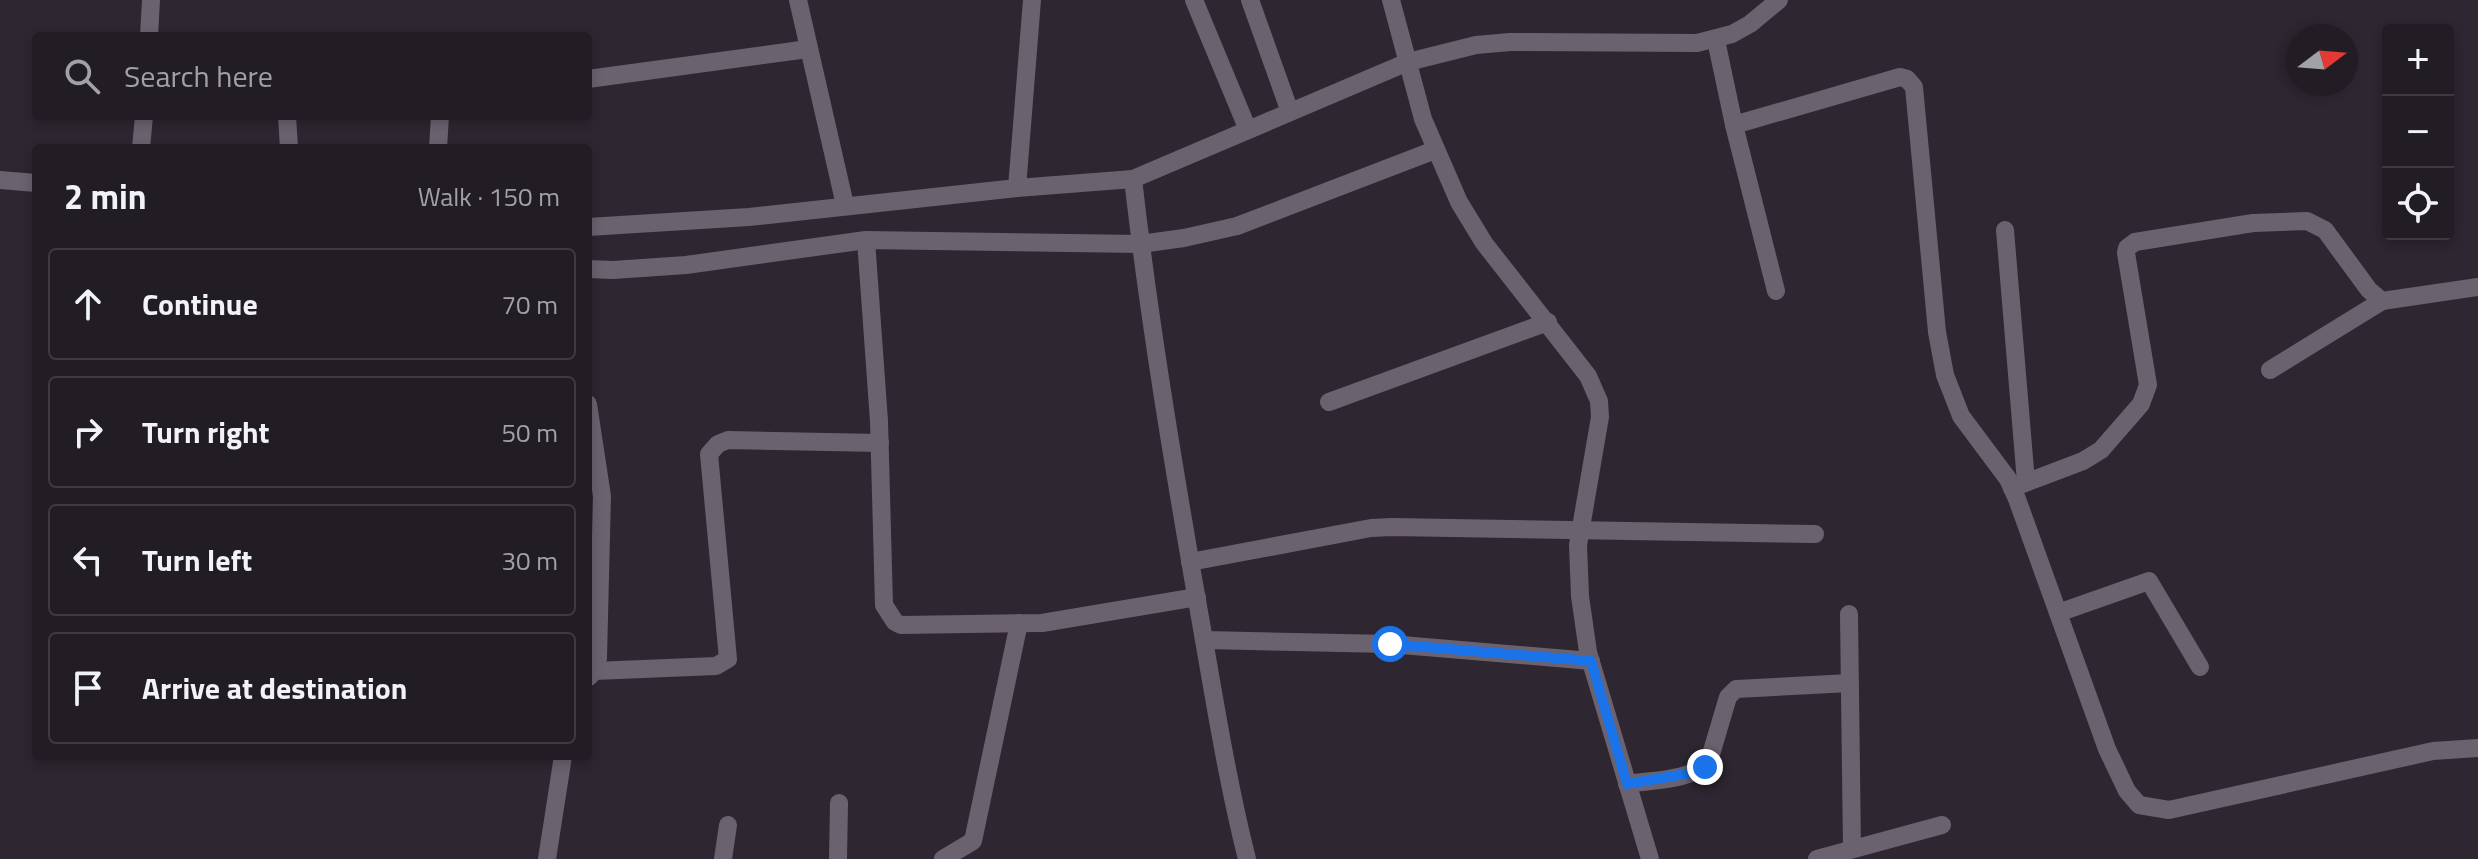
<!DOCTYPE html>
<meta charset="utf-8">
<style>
body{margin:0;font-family:"Titillium Web",sans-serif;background:#2a252c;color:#f1f3f6}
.controls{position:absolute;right:24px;top:24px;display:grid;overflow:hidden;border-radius:8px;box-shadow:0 4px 12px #0003}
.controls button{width:72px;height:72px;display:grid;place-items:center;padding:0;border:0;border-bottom:2px solid #3f3a41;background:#221c24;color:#f1f3f6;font:40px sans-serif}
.compass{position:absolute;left:2286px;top:24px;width:72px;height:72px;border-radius:50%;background:#221c24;box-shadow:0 4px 12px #0003;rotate:74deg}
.stop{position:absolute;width:24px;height:24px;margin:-18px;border:6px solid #1a73e8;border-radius:50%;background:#fff}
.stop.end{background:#1a73e8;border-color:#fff;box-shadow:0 2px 8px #0008}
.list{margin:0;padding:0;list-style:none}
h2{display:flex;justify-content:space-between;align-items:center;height:104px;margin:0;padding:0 32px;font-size:34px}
h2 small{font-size:26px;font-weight:400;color:#a2a1a6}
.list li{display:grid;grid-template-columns:52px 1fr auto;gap:24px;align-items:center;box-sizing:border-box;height:112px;margin:0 16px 16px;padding:0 16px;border:2px solid #3f3a41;border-radius:8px}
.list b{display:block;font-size:30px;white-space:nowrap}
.list em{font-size:26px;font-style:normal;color:#a2a1a6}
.icon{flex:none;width:44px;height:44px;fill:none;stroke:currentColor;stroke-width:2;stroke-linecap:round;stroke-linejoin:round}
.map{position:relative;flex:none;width:2478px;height:859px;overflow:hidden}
.search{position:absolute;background:#221c24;box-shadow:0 4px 12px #0003;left:32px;top:32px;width:560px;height:88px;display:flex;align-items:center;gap:20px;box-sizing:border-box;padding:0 28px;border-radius:8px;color:#a2a1a6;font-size:30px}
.panel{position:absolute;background:#221c24;box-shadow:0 4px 12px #0003;left:32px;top:144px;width:560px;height:616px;border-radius:8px}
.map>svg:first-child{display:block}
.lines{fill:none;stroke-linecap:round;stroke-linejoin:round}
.minor{stroke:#6b626f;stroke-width:18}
.route{stroke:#1a73e8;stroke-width:10}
</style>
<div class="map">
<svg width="2478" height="859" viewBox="0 0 2478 859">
<rect width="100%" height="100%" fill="#2e2630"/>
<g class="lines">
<!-- minor -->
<g class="minor">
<polyline points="798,0 845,205"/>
<polyline points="1194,0 1248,130"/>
<polyline points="1250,0 1290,112"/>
<polyline points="1391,0 1423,119 1459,202 1484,243 1588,376 1599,401 1600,417 1578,545 1580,596 1588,652 1650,859"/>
<polyline points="149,36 151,0"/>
<polyline points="1716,40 1734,125 1776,291"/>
<polyline points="588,79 808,49"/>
<polyline points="287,116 289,148"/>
<polyline points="1734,125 1900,77 1907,79 1914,87 1937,332 1945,375 1961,416 2008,479 2017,499 2107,749 2127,791 2139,805 2169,810 2433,751 2478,748"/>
<polyline points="141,148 144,116"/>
<polyline points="438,148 440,116"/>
<path d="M1133,179C1149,319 1172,457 1196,595C1212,683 1225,772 1247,859"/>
<polyline points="0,180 36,183"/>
<polyline points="1017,188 1032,0"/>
<polyline points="588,227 749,217 1017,188 1133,179 1408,62 1476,45 1510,42 1697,43 1732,34 1750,24 1779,0"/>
<polyline points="2005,230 2026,482"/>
<polyline points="866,240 879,421 884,605 895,622 901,625 1042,623 1197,597"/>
<polyline points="588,269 613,270 686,265 866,240 1140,244 1184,238 1237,226 1435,150"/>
<polyline points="2270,370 2382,301"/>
<polyline points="1329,402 1548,322"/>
<polyline points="588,404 602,496 598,658 594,671 589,677"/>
<polyline points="2012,488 2083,461 2101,450 2141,404 2148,385 2126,253 2127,248 2135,242 2253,223 2307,221 2325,230 2369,290 2382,301 2478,287"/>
<polyline points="1190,562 1371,528 1392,527 1815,534"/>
<polyline points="2058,613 2149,581 2200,667"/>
<polyline points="1849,614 1852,849"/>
<polyline points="1204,640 1390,644 1591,661"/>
<polyline points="594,671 716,666 728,659 709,454 718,444 728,440 880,443"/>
<path d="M1627,784C1652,780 1692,781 1709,761L1728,697L1736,689L1850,683"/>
<polyline points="547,859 563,756"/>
<polyline points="723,859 728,825"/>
<polyline points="838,859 839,803"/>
<polyline points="943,859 973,841 1019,623"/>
<polyline points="1817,859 1942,825"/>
</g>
</g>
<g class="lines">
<!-- route -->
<polyline class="route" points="1390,644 1591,661 1627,784 1691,773 1705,767"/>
</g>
</svg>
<div class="controls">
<button>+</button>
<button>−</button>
<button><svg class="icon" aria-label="locate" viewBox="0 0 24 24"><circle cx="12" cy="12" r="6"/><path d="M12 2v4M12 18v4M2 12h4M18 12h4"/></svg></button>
</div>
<svg class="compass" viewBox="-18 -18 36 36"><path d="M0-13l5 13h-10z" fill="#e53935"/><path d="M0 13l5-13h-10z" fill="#a2a1a6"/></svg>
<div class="stop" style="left:1390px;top:644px"></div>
<div class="stop end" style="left:1705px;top:767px"></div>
<div class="search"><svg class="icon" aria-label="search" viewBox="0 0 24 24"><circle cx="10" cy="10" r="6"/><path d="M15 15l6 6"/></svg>Search here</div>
<section class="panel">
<h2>2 min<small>Walk · 150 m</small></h2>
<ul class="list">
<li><svg class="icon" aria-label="ahead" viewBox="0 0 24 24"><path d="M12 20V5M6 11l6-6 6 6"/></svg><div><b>Continue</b></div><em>70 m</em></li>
<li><svg class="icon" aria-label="right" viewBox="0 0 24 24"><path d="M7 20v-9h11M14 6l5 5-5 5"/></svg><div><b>Turn right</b></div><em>50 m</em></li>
<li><svg class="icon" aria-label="left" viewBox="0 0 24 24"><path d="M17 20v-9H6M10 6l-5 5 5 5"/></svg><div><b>Turn left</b></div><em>30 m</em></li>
<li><svg class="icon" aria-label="arrive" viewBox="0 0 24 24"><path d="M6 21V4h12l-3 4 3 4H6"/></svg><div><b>Arrive at destination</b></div></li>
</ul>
</section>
</div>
